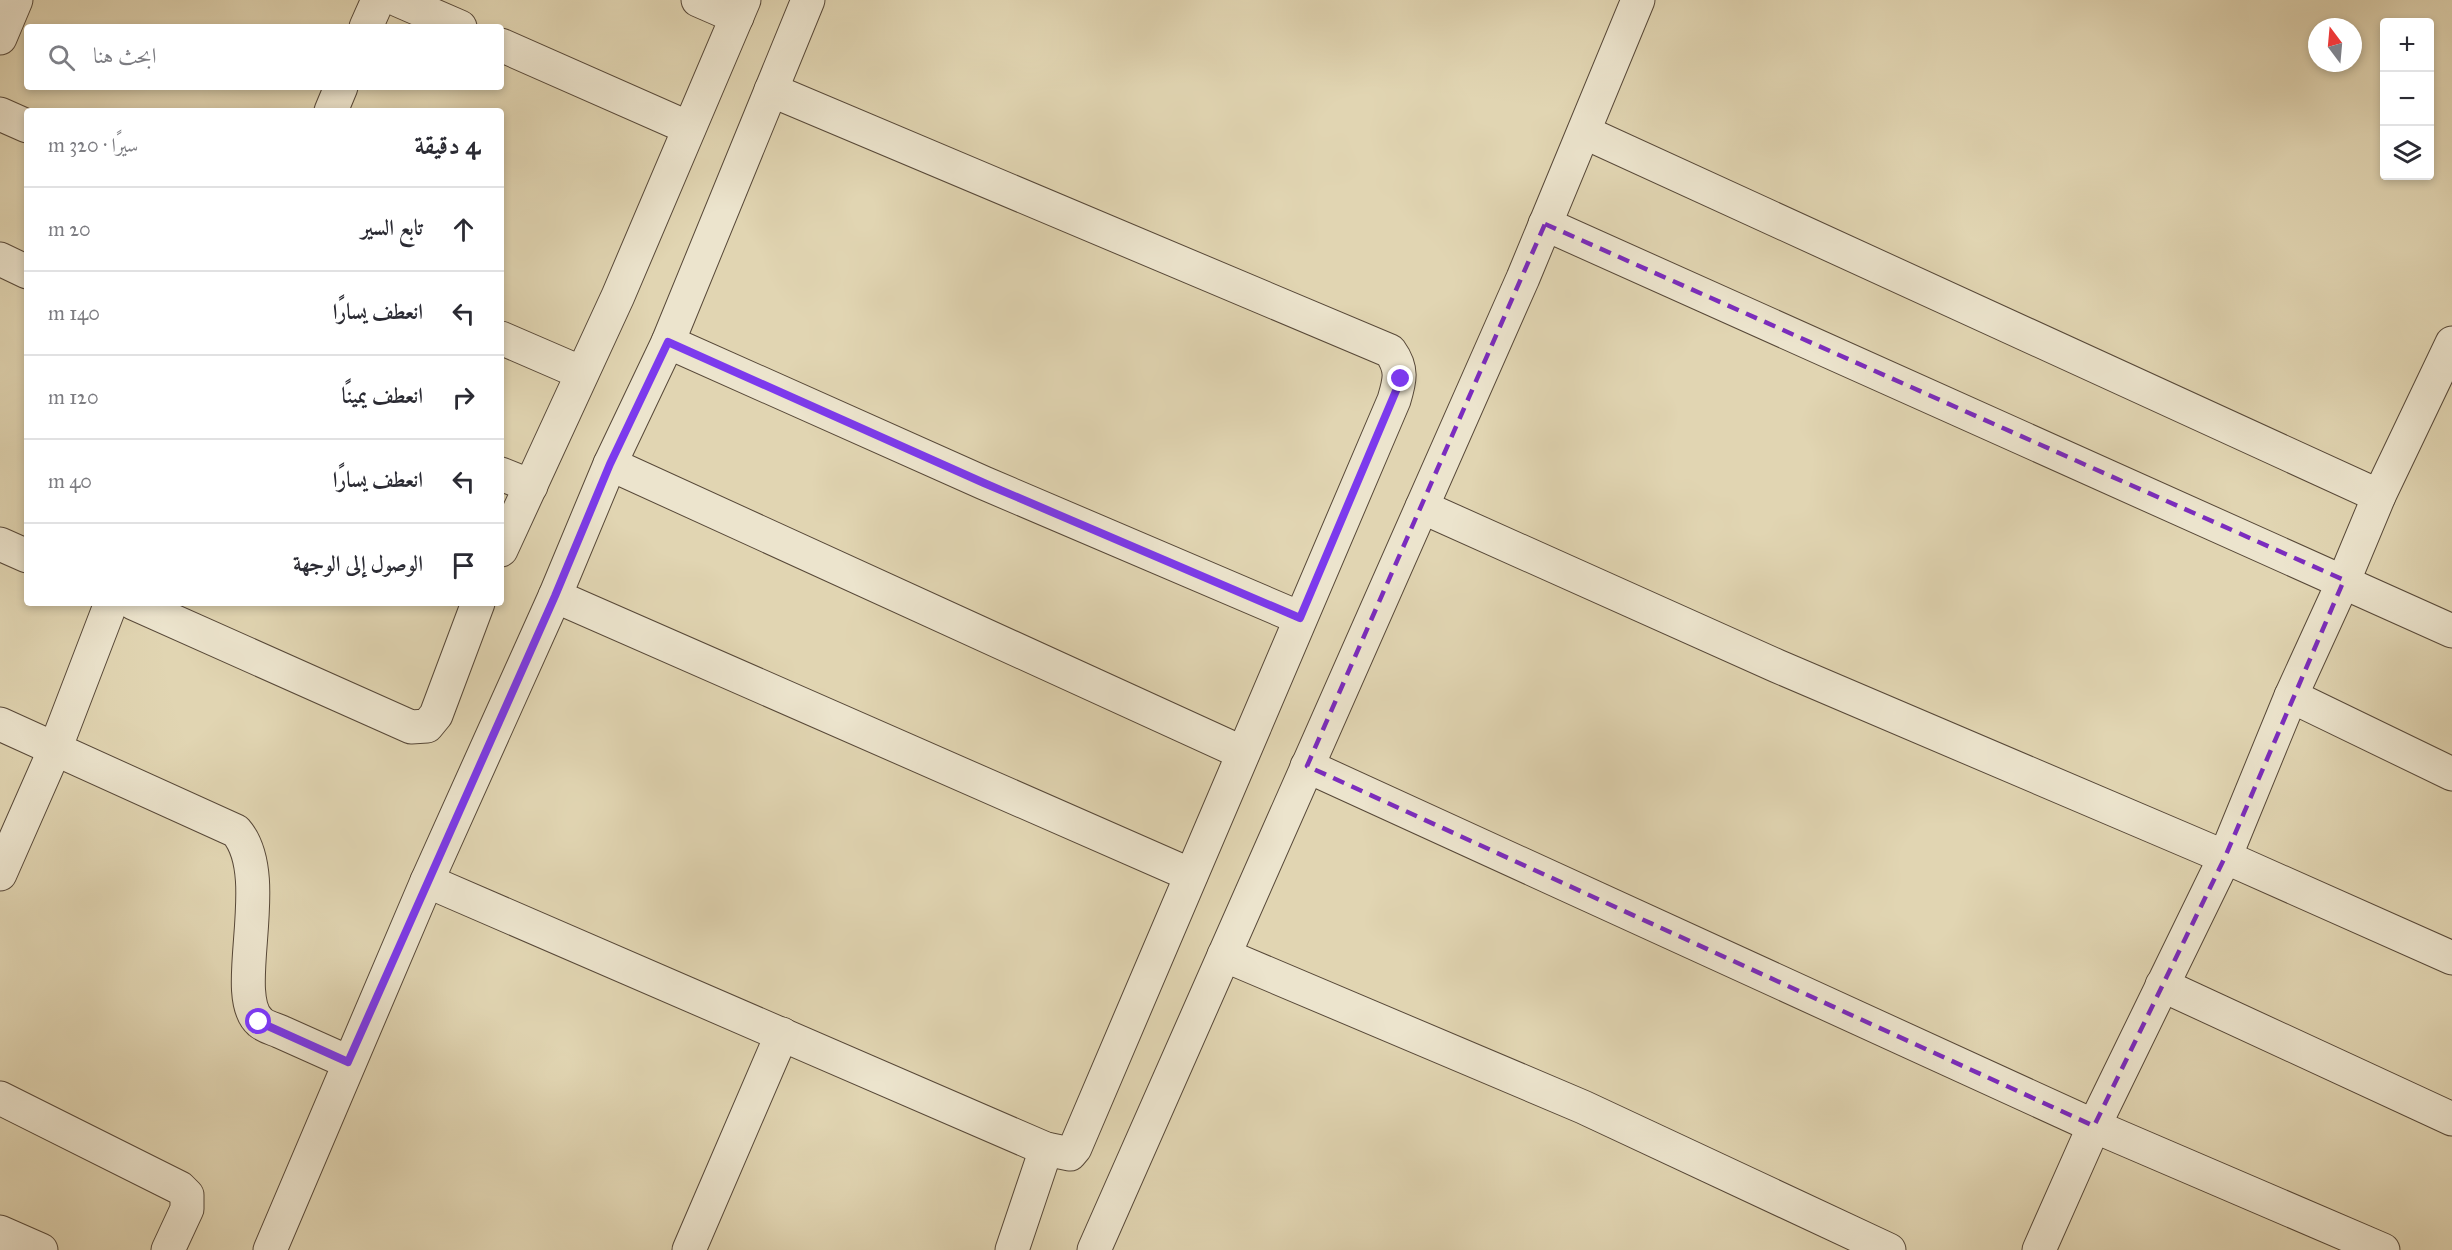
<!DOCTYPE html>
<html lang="ar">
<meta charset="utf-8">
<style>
body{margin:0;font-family:"IM FELL Great Primer",Amiri,serif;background:#f7f7f7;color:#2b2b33;direction:rtl}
.controls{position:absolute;right:18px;top:18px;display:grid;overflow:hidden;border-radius:6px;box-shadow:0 3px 9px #0003}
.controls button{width:54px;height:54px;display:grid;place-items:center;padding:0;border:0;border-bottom:2px solid #e1e1e2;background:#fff;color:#2b2b33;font:30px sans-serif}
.compass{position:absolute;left:2308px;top:18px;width:54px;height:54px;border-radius:50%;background:#fff;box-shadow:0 3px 9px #0003;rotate:344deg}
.stop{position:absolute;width:18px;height:18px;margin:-14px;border:4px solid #7c3aed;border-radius:50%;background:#fff}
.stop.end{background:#7c3aed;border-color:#fff;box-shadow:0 2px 6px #0008}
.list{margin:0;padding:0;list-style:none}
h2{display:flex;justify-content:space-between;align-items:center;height:78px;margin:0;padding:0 24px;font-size:26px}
h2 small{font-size:20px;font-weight:400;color:#7c7c81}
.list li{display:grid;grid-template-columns:39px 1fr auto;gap:18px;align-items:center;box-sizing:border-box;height:84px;padding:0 24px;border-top:2px solid #e1e1e2}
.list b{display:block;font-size:22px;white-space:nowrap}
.list em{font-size:20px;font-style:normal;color:#7c7c81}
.icon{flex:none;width:33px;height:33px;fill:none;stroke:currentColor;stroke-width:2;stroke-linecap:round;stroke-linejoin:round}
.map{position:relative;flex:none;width:2452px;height:1250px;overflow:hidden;direction:ltr}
.search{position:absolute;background:#fff;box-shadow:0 3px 9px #0003;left:24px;top:24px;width:480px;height:66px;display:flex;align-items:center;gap:15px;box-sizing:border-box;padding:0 21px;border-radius:6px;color:#7c7c81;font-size:22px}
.panel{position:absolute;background:#fff;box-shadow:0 3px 9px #0003;left:24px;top:108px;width:480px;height:498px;border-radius:6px;direction:rtl}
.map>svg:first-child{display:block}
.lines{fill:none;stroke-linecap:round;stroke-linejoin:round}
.minor-casing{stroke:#574838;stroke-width:35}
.minor{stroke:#ece4cd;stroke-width:33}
.route{stroke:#7c3aed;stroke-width:8}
.marked{fill:none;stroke:#7b2cbf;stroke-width:4.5;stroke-dasharray:12 8;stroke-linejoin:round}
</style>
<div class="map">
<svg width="2452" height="1250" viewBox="0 0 2452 1250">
<rect width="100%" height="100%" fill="#e1d5b2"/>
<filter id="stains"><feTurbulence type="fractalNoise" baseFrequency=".00333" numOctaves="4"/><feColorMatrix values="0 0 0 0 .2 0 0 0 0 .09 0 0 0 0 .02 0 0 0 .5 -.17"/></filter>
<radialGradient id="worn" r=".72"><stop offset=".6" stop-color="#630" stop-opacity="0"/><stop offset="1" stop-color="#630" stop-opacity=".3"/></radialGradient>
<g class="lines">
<!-- minor casing -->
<g class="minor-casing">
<g id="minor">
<polyline points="398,0 460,27"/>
<polyline points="698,0 737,17"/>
<polyline points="366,27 378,0"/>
<polyline points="0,38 16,0"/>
<polyline points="501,45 689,128"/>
<polyline points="331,111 341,87"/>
<polyline points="0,114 27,126"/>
<polyline points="1584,132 2379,496"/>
<polyline points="1545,224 2452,631"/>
<polyline points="0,259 27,272"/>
<polyline points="501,338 582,373"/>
<polyline points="668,342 984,483 1300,618"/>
<polyline points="610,464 1243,753"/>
<polyline points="501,474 531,486"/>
<polyline points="1422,507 1777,666 2225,857 2452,958"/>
<polyline points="0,544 27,556"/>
<polyline points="501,550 618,296 744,0"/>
<polyline points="555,596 1191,875"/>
<polyline points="133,603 411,727 427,726 436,715 478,603"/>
<polyline points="2291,696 2452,774"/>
<path d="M0,724L236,831C276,877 228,995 260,1022C265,1027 275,1029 281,1032C303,1042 326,1052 348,1062"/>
<polyline points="1307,766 2094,1126 2383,1250"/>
<polyline points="0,874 55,749 111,603"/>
<path d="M427,881L1046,1149L1070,1154L1075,1148L1394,400C1400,380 1403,369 1390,351L771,90"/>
<polyline points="1224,955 1583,1107 1889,1250"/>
<polyline points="2162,985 2452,1119"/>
<polyline points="0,1098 180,1188 187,1195 187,1209 168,1250"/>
<polyline points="0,1232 41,1250"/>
<polyline points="270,1250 427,881 555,596 610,464 668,342 808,0"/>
<polyline points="689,1250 782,1034"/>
<polyline points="1012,1250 1046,1149"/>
<polyline points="1094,1250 1523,278 1638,0"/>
<polyline points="2039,1250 2094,1126 2225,857 2291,696 2344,580 2379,496 2452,343"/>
</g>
</g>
<!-- minor -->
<use href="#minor" class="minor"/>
</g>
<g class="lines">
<!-- route -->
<polyline class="route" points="259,1022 348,1062 555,596 610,464 668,342 984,483 1300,618 1401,379"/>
</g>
<!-- marked area -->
<path class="marked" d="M1545,224L2344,580L2225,857L2094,1126L1307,766Z"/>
<rect width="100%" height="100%" filter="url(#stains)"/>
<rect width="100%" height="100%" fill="url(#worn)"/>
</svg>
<div class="controls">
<button>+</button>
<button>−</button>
<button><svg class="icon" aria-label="layers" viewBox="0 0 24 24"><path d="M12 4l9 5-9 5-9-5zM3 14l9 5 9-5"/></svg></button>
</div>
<svg class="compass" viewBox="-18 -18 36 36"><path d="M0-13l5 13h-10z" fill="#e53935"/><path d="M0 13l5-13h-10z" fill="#7c7c81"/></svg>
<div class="stop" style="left:259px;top:1022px"></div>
<div class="stop end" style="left:1401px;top:379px"></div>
<div class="search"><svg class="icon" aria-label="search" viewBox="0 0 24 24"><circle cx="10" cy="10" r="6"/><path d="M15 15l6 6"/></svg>ابحث هنا</div>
<section class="panel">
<h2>4 دقيقة<small>سيرًا · 320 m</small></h2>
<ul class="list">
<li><svg class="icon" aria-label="ahead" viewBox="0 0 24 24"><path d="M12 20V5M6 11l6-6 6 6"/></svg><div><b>تابع السير</b></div><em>20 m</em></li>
<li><svg class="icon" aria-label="left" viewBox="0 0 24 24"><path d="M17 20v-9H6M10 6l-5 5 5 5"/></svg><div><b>انعطف يسارًا</b></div><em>140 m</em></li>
<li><svg class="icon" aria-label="right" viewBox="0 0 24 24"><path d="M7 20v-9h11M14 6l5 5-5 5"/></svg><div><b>انعطف يمينًا</b></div><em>120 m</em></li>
<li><svg class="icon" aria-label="left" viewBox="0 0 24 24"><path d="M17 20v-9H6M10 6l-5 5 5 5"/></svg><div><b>انعطف يسارًا</b></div><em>40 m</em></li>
<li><svg class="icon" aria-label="arrive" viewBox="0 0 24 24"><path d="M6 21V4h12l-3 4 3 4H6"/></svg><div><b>الوصول إلى الوجهة</b></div></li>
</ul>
</section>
</div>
